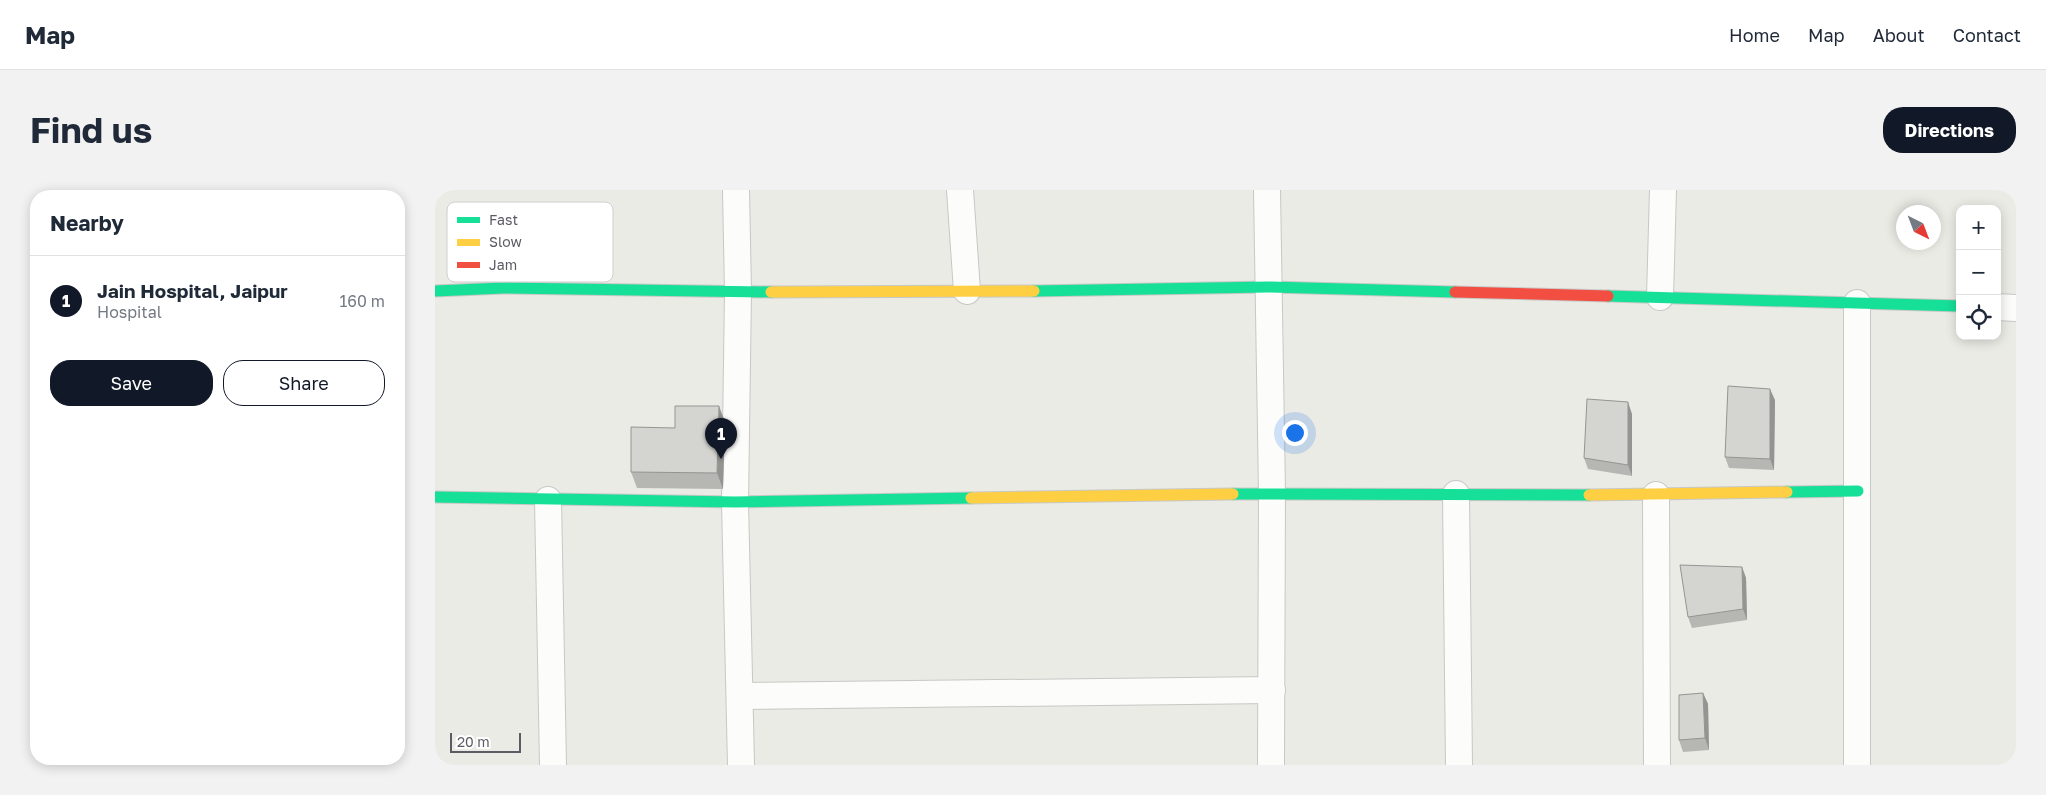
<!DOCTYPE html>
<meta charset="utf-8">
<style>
body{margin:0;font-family:"Golos Text",sans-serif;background:#f2f2f3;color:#1f2937}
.controls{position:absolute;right:15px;top:15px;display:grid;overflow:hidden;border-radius:10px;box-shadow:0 2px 12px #0003}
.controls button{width:45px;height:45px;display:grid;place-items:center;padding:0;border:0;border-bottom:1px solid #e0e1e3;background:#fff;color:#1f2937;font:25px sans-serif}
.compass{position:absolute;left:1461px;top:15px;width:45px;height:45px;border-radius:50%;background:#fff;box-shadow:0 2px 12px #0003;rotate:138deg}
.scale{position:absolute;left:15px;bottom:12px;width:71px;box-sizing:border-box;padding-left:5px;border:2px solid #5b5c63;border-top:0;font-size:14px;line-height:18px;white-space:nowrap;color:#5b5c63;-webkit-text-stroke:4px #fff;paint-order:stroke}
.you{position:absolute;left:859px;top:242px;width:18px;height:18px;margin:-12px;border:4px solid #fff;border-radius:50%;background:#1a73e8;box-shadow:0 0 0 8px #1a73e833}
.badge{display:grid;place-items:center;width:32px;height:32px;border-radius:50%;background:#111827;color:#fff;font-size:16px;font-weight:700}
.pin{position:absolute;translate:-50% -41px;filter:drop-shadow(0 1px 2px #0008)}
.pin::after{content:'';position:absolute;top:26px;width:18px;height:15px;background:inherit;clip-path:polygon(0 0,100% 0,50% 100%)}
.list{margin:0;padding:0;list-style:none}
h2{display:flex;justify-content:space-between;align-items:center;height:65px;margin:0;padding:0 20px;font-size:21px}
h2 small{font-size:16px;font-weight:400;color:#747a83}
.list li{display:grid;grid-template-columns:32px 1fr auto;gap:15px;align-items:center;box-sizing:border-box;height:90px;padding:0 20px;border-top:1px solid #e0e1e3}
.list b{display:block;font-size:19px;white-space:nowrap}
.list p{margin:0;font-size:16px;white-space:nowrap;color:#747a83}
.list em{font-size:16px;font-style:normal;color:#747a83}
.actions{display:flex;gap:10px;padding:15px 20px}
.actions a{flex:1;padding:11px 0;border:1px solid #111827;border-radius:20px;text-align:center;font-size:18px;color:#111827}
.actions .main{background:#111827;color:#fff}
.icon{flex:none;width:28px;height:28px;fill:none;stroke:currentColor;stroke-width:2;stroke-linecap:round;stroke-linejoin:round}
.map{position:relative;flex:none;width:1581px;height:575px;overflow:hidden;border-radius:20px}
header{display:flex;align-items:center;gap:30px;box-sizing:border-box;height:70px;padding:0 25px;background:#fff;border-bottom:1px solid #e0e1e3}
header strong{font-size:24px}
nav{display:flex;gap:28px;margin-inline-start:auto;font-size:18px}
.intro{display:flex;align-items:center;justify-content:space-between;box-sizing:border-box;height:120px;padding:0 30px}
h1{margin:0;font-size:35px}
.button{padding:12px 22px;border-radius:20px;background:#111827;color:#fff;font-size:18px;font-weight:700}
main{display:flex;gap:30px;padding:0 30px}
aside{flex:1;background:#fff;border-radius:20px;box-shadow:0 2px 12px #0003}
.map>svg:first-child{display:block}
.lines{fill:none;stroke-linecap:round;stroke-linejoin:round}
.street-casing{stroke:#c7c8c6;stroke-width:28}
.fast-casing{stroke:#c8c8c7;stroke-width:13}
.slow-casing{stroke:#c8c8c7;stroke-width:13}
.jam-casing{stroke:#c8c8c7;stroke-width:13}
.street{stroke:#fcfcfb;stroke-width:26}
.fast{stroke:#16e098;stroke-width:11}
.slow{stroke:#ffcf43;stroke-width:11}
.jam{stroke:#f24e42;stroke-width:11}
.wall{fill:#b6b6b3}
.shaded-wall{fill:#949492}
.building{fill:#d4d4d0;stroke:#949492}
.key{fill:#fff;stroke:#ceced0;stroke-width:1}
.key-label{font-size:14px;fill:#5b5c63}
</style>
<header>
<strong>Map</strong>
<nav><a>Home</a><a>Map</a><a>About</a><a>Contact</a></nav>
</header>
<div class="intro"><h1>Find us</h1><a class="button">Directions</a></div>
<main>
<aside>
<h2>Nearby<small></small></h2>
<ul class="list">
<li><span class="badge">1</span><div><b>Jain Hospital, Jaipur</b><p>Hospital</p></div><em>160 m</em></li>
</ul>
<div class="actions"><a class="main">Save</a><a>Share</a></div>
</aside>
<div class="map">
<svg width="1581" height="575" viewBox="0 0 1581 575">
<rect width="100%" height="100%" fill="#ebebe5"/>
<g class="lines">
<!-- street casing -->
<g class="street-casing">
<g id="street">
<polyline points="301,0 303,102 300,312 306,575"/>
<polyline points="525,0 532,101"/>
<polyline points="832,0 837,303 836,575"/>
<polyline points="1225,107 1228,0"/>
<polyline points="1562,117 1581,118"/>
<polyline points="1021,304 1024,575"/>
<polyline points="1221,305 1222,575"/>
<polyline points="113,310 118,575"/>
<polyline points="305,506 837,500"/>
<polyline points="1422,575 1422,113"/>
</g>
</g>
<!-- fast casing -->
<g class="fast-casing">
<g id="fast">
<polyline points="0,101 68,98 336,102"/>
<polyline points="599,101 833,97 1020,102"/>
<polyline points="1173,106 1525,116"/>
<polyline points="1352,302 1423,301"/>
<polyline points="798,304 1154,305"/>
<polyline points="0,307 300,312 536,308"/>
</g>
</g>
<!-- slow casing -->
<g class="slow-casing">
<g id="slow">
<polyline points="336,102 599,101"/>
<polyline points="1154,305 1352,302"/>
<polyline points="536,308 798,304"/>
</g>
</g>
<!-- jam casing -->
<g class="jam-casing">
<polyline id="jam" points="1020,102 1173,106"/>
</g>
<!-- street -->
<use href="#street" class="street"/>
<!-- fast -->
<use href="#fast" class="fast"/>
<!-- slow -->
<use href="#slow" class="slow"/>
<!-- jam -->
<use href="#jam" class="jam"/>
</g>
<!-- wall -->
<g class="wall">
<polygon points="1340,210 1339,280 1294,278 1290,267"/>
<polygon points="1197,224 1197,286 1153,279 1149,268"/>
<polygon points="290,232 288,299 202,298 196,282 240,238"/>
<polygon points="1307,377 1311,388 1312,430 1257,438 1253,427"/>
<polygon points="1268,503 1273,514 1274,560 1248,562 1244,550"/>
</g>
<!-- shaded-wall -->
<g class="shaded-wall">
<polygon points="1335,199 1340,210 1339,280 1335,269"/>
<polygon points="1193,212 1197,224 1197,286 1193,275"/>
<polygon points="284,216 290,232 288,299 282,283"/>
<polygon points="1307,377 1311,388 1312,430 1308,419"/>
<polygon points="1268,503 1273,514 1274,560 1270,548"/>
</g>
<!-- building -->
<g class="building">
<polygon points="1293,196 1335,199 1335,269 1290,267"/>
<polygon points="1152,209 1193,212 1193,275 1149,268"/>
<polygon points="240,216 284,216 282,283 196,282 196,237 240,238"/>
<polygon points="1245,375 1307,377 1308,419 1253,427"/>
<polygon points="1268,503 1270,548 1244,550 1244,505"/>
</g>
<!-- legend -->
<rect x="12" y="12" width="166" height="80" rx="8" class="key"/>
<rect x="22" y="27" width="23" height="6" fill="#16e098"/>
<rect x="22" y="49" width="23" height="7" fill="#ffcf43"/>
<rect x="22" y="72" width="23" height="6" fill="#f24e42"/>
<g class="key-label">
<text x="54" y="35">Fast</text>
<text x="54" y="57">Slow</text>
<text x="54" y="80">Jam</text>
</g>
</svg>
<div class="controls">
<button>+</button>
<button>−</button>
<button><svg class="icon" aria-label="locate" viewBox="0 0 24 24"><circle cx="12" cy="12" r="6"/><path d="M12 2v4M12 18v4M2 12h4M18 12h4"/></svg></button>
</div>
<svg class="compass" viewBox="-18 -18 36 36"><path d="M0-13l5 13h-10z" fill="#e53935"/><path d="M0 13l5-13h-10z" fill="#747a83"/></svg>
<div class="scale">20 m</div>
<div class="you"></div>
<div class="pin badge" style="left:286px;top:269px">1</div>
</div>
</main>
